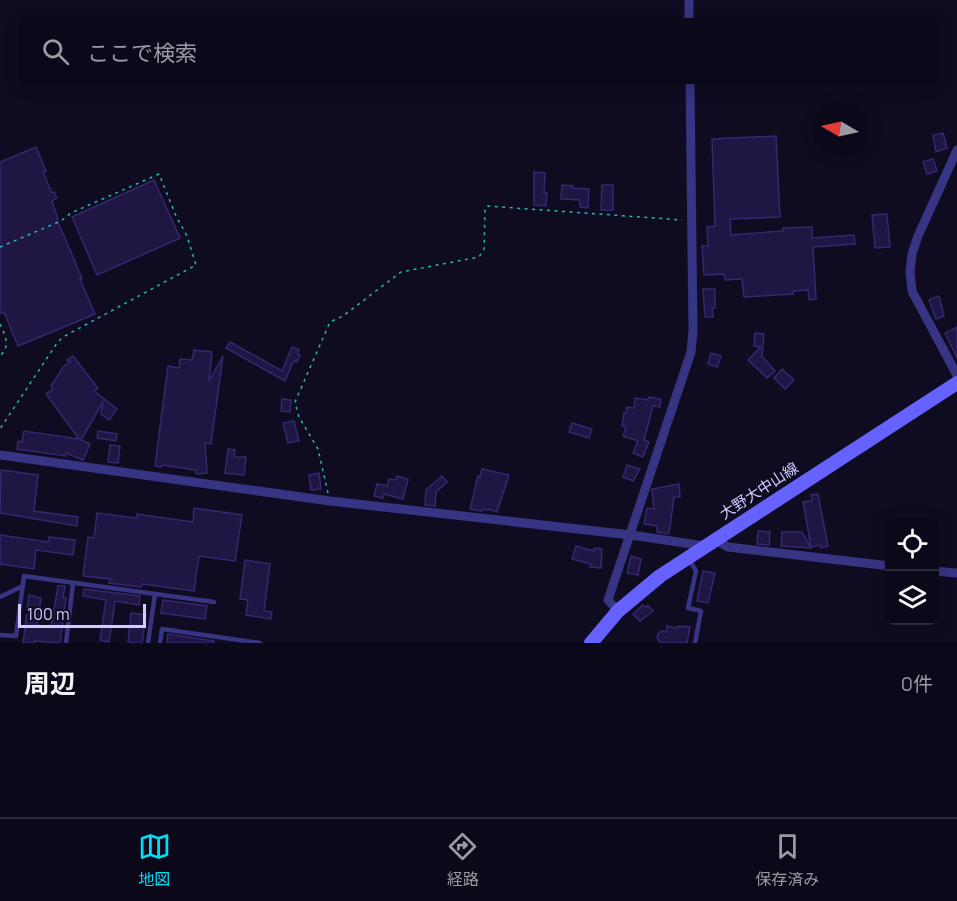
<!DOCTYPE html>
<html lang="ja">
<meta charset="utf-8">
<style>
body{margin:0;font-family:Manrope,"Noto Sans JP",sans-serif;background:#191726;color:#f1f3f6}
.controls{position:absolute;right:18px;bottom:18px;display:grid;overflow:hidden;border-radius:9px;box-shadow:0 3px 15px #0003}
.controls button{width:54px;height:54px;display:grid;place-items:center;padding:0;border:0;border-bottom:2px solid #2b2a38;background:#0b0919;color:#f1f3f6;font:30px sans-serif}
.compass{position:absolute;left:813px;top:102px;width:54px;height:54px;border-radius:50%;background:#0b0919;box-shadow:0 3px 15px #0003;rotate:279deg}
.scale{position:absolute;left:18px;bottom:15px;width:128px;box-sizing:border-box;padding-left:6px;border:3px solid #d1cbff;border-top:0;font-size:16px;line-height:21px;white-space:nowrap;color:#d1cbff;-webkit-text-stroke:4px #0f0c21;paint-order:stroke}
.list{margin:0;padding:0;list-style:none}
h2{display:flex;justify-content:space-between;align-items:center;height:78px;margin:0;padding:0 24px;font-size:26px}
h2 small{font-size:20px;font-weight:400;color:#9a9aa2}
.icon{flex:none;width:33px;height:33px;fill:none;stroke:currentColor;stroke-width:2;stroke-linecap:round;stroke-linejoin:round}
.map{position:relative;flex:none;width:957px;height:643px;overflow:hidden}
.search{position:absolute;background:#0b0919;box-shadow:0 3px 15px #0003;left:18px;right:18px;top:18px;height:66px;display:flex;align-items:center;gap:15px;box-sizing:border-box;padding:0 21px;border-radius:9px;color:#9a9aa2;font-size:22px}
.sheet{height:174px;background:#0b0919}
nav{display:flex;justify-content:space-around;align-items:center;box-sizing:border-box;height:84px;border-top:2px solid #2b2a38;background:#0b0919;font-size:16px;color:#9a9aa2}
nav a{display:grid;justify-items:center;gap:3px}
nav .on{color:#00def6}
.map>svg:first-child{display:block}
.building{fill:#1f1643;stroke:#352770;stroke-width:1.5}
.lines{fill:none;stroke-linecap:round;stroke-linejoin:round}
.path{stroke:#26b8af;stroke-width:1.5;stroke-dasharray:3 4.5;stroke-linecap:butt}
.service{stroke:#363483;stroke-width:4.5}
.minor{stroke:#363483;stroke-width:9}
.secondary{stroke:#6662ff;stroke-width:14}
.labels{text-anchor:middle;stroke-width:5;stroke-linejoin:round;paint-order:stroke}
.street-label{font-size:15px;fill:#d1cbff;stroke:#0f0c21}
</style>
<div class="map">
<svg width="957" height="643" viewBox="0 0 957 643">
<rect width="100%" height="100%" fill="#0f0c21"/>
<!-- building -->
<g class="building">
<polygon points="943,133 947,148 936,152 933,135"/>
<polygon points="776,136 780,217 730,219 731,235 783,231 783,228 812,227 812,238 854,235 855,244 813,247 816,299 809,300 808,290 793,291 793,294 744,297 742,279 725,280 724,274 704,275 702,246 708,246 707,227 715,226 712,139"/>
<polygon points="36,147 46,171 43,172 52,193 54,192 57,198 52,201 58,219 57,220 74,259 82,279 80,279 95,314 18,346 4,312 0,314 0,162"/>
<polygon points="933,159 937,171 927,174 923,162"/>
<polygon points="534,172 545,173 544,193 547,193 546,206 534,205"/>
<polygon points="154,180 180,238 97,275 72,217"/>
<polygon points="562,185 573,186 572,188 589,189 588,208 580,207 580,200 561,199"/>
<polygon points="602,185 613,185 613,210 601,210"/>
<polygon points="887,214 890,247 875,248 872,215"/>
<polygon points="703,289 715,289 715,308 712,308 713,317 705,317"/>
<polygon points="939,296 944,316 936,319 929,300"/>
<polygon points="957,327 957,358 945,333"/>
<polygon points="755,333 764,334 762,356 775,371 767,378 748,360 761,347 754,346"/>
<polygon points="230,342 282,371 292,347 299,350 297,354 300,355 297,362 295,361 292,364 285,381 226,348"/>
<polygon points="194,350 212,352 209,381 223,356 211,444 205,443 207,473 196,474 195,470 162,465 161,467 155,466 168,366 179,368 180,359 192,360"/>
<polygon points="711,353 721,356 717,367 708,364"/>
<polygon points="73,356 98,388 94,391 117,409 109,420 101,414 103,402 81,440 90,444 83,460 66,453 66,456 17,449 18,441 22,442 24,431 79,439 46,394 53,389 51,386 64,366 70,362 67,360"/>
<polygon points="782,369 794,380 785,389 774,378"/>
<polygon points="649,397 661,399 660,407 653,406 644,440 649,442 643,457 633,453 638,441 623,436 626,427 622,426 624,413 626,413 627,407 634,408 635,398 648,400"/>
<polygon points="282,399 291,400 290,412 281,411"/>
<polygon points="294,421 299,441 288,443 283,423"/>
<polygon points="572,423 592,429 589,438 569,432"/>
<polygon points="98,431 117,434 116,441 97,438"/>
<polygon points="110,445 120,446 118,463 108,462"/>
<polygon points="228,449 235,450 234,457 246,457 244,475 225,473"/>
<polygon points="627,465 640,469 633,481 623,477"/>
<polygon points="482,469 509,475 497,512 489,509 488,510 482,509 482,511 470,509 478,476 480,477"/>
<polygon points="1,470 38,475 34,511 78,517 77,526 0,513"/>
<polygon points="319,473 321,489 311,490 309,475"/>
<polygon points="397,476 408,479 403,499 384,494 383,498 374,496 377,484 387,486 389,479 396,480"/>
<polygon points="442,476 447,482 436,492 435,506 425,505 426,490"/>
<polygon points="679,484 680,497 674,497 669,534 657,532 657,526 644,524 647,508 654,509 652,489"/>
<polygon points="818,494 828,546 821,548 821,545 811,547 803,502 812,501 811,495"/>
<polygon points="194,508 242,515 235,561 199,556 194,591 142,584 141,587 109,583 110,579 83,576 88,537 94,538 97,513 137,518 137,514 193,522"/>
<polygon points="758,531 770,532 769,545 757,544"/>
<polygon points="782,532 802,532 811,548 781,546"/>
<polygon points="0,535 48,542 49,537 75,540 73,555 36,550 34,569 0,564"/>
<polygon points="576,546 594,551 594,548 602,549 601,568 590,567 591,564 572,559"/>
<polygon points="631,556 641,559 638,575 627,573"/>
<polygon points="245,560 270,564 264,611 272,612 271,619 246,615 248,600 240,599"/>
<polygon points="703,571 715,573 708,603 697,601"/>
<polygon points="58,586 65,586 63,598 66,598 60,643 35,641 35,643 23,643 29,595 41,598 37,625 51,627"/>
<polygon points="84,589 140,596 139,605 115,601 109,642 100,640 106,600 83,596"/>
<polygon points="163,600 207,606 205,619 161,613"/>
<polygon points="643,605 646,607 648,605 653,611 640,621 633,614"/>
<polygon points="131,613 146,615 142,643 128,643"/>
<polygon points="667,626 677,628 678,626 683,627 683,626 690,627 687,643 661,643 657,638 658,634 661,631 666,632"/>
<polygon points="168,634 214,641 213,643 167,643"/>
</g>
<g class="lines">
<!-- path -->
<g class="path">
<polyline points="0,247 61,221 71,213 159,174 176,216 187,236 196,265 63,337 57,343 0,429"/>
<path d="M0,324C5,335 11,346 0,356"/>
<polyline points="328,493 318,449 299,417 295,402 330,322 343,316 401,272 479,257 484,249 485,209 487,206 682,220"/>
</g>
<!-- service -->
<g class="service">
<polyline points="688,558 696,571 688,608 701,611 695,643"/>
<polyline points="0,597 23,586"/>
<polyline points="0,635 16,636 24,576 214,602"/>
<polyline points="66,643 73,583"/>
<polyline points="148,643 155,594"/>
<polyline points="160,643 162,629 260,643"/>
</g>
<!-- minor -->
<g class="minor">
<polyline points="689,0 689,21"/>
<polyline points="957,150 918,236 912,254 910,272 912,291 957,375"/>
<polyline points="0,455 330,501 631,535 705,546"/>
<polyline points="715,540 728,547 890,566"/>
<polyline points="934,571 957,573"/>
<polyline points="618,611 608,600 691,352 693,330 690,81"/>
</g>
<!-- secondary -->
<polyline class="secondary" points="591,643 618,611 660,576 957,383"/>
</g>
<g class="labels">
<!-- street labels -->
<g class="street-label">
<text transform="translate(759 491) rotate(-33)" y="5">大野大中山線</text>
</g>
</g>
</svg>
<div class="controls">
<button><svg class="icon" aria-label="locate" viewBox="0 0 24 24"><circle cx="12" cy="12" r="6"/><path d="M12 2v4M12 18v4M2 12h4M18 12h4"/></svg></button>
<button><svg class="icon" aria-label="layers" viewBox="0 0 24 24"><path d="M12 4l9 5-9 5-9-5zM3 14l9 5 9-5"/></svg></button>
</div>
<svg class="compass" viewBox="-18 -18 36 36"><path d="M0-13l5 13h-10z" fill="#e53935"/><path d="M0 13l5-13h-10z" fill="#9a9aa2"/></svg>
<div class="scale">100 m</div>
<div class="search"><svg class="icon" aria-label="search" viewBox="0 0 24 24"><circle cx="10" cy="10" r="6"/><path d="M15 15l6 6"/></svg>ここで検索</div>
</div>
<section class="sheet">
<h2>周辺<small>0件</small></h2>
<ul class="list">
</ul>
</section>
<nav>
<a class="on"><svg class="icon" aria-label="map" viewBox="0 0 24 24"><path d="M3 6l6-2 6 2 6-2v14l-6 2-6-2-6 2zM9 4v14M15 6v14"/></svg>地図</a>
<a><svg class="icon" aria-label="directions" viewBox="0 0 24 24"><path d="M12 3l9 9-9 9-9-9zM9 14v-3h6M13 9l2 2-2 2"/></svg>経路</a>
<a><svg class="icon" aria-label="saved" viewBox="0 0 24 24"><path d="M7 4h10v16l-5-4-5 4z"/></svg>保存済み</a>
</nav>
